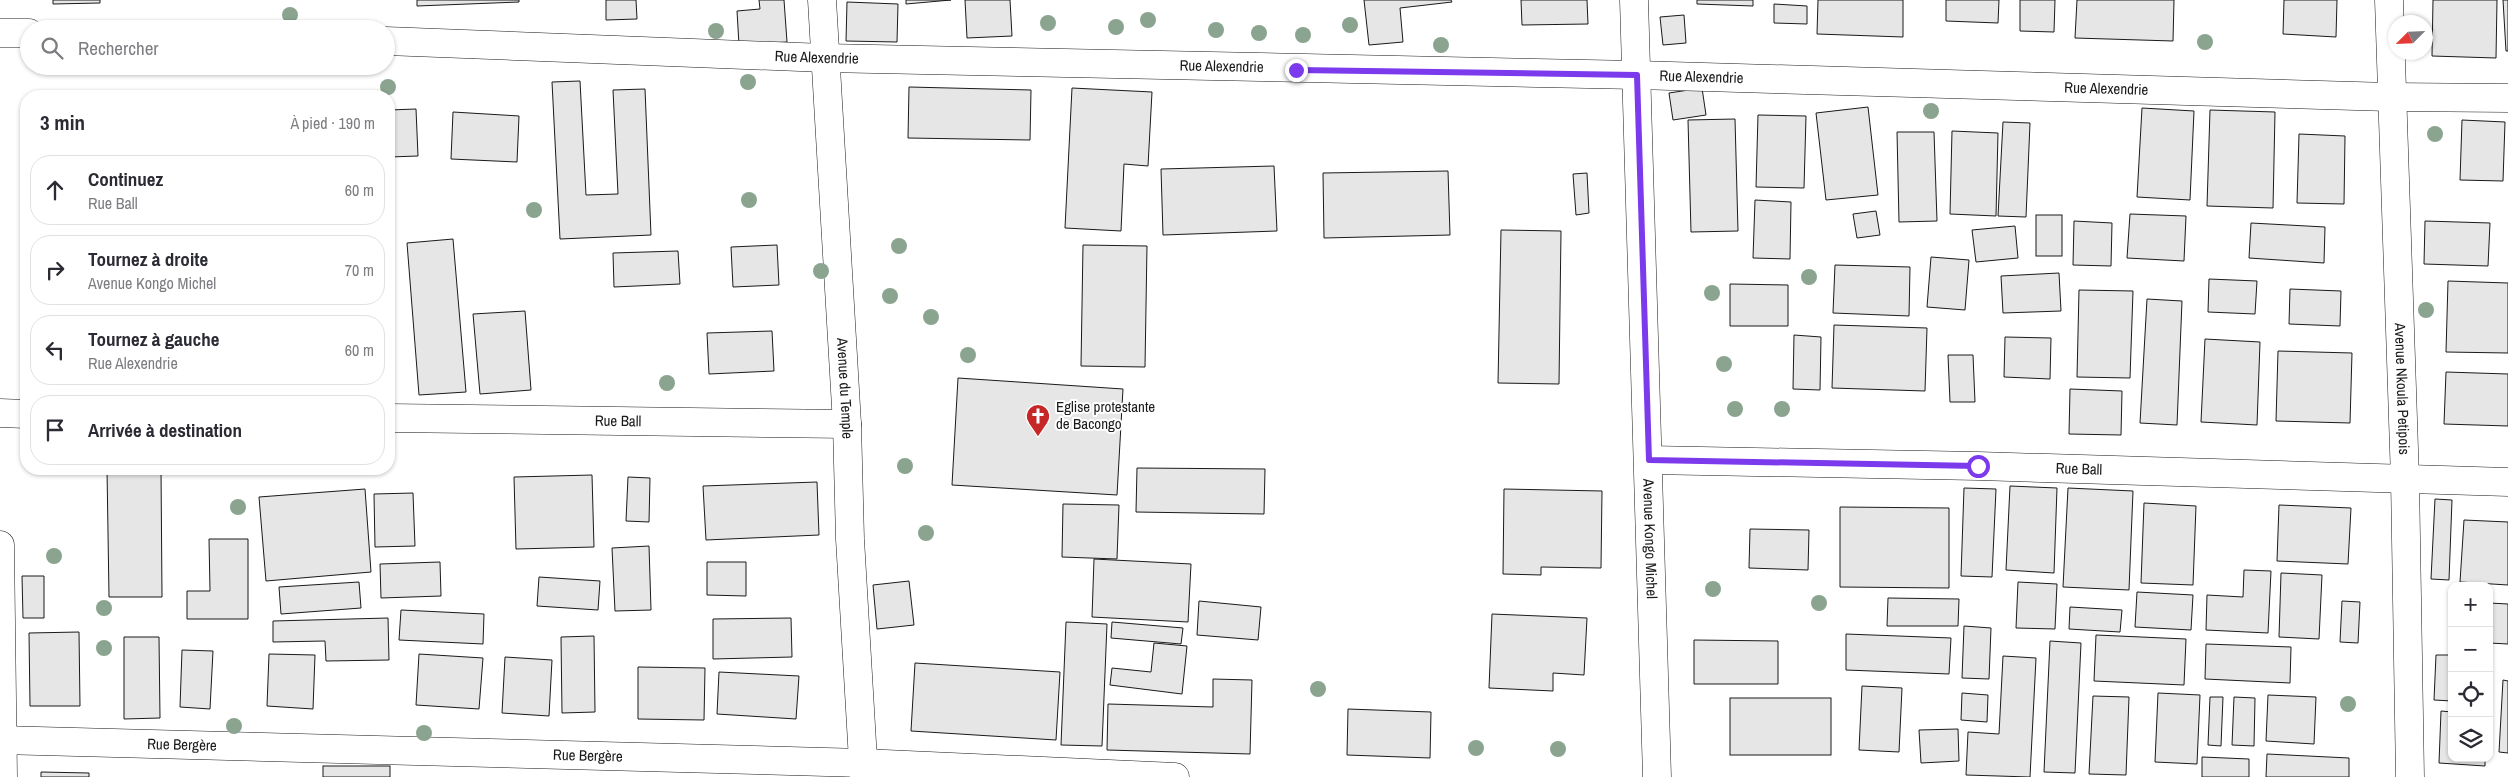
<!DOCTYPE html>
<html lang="fr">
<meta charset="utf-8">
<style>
body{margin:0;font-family:"Archivo Narrow",sans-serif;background:#f7f7f7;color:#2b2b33}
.controls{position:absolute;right:15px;bottom:15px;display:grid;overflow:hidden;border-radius:10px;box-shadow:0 1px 4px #0004}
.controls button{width:45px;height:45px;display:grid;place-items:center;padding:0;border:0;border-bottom:1px solid #e1e1e2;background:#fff;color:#2b2b33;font:25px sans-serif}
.compass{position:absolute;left:2388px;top:15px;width:45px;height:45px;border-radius:50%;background:#fff;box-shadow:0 1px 4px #0004;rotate:246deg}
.stop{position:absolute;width:15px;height:15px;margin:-11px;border:4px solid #7c3aed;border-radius:50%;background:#fff}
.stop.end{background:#7c3aed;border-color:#fff;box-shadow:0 1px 5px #0008}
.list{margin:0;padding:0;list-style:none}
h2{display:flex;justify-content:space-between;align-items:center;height:65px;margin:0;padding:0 20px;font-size:21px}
h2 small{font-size:16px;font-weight:400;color:#7c7c81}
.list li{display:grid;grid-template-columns:32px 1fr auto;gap:15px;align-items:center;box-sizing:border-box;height:70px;margin:0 10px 10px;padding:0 10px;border:1px solid #e1e1e2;border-radius:20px}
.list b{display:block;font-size:19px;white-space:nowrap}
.list p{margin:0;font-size:16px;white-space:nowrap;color:#7c7c81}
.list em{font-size:16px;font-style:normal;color:#7c7c81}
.icon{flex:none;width:28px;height:28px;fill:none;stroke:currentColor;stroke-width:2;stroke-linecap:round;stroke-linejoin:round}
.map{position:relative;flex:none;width:2508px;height:777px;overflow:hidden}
.search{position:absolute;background:#fff;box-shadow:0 1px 4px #0004;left:20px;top:20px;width:375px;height:55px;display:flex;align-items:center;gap:12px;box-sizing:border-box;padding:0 18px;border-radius:28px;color:#7c7c81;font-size:19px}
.panel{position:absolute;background:#fff;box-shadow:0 1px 4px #0004;left:20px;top:90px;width:375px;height:385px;border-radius:20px}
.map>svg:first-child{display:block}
.building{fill:#e6e6e6;stroke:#1a1a1a}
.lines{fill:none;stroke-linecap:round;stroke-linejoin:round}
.minor-casing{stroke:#1a1a1a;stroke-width:29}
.minor{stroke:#fff;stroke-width:28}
.tree{fill:#8aa48f}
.route{stroke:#7c3aed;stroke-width:6}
.labels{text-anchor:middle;stroke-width:4;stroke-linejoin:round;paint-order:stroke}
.street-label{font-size:15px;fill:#1a1a1a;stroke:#fff}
.poi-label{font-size:15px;fill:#1a1a1a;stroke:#fff;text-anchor:start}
</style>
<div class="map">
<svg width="2508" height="777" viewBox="0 0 2508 777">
<rect width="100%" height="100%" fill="#fff"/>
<!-- building -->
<g class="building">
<polygon points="53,0 100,0 100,3 53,4"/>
<polygon points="417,0 519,0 519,2 417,6"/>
<polygon points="606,0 636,0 637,19 606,20"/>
<polygon points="759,0 784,0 787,42 739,45 737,11 760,9"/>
<polygon points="906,0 951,0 906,4"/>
<polygon points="965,0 1010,0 1012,36 967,38"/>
<polygon points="1364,0 1451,0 1452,2 1400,8 1403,42 1369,45"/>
<polygon points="1521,0 1587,0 1588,24 1522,25"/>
<polygon points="1697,0 1753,0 1753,6 1697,4"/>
<polygon points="1818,0 1903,0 1903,37 1817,34"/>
<polygon points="1946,0 1999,0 1998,23 1946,21"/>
<polygon points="2020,0 2055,0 2054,32 2020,31"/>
<polygon points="2077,0 2174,0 2173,41 2075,38"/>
<polygon points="2284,0 2337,0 2336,37 2283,34"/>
<polygon points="2433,0 2497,0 2496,58 2432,56"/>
<polygon points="2503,0 2508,0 2508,51 2506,51"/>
<polygon points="847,2 898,4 897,42 846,41"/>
<polygon points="1774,4 1807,6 1807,24 1774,23"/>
<polygon points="1684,15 1686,43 1663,45 1660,17"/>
<polygon points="580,81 586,195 618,194 613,90 645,89 651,235 560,239 552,82"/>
<polygon points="909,87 1031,90 1030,140 908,138"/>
<polygon points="1072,88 1152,92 1148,166 1124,164 1121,231 1065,228"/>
<polygon points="1702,88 1706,115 1673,120 1669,93"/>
<polygon points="1868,107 1878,195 1826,200 1816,113"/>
<polygon points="2142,108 2194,111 2190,200 2137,197"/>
<polygon points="416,109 418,156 389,157 389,110"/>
<polygon points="2210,110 2275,112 2273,208 2207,206"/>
<polygon points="453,112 519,116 517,162 451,159"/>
<polygon points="1758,115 1806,116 1804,188 1756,187"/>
<polygon points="1735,119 1738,231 1691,232 1688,120"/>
<polygon points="2462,120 2505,122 2503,181 2460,180"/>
<polygon points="2003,122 2030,123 2026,217 1998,216"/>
<polygon points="1952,131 1998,133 1996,216 1950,214"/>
<polygon points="1897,132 1934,132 1937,221 1899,222"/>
<polygon points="2299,134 2345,136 2344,204 2297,203"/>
<polygon points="1274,166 1277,231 1163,235 1161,169"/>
<polygon points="1448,171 1450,235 1324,238 1323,173"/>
<polygon points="1587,173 1589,213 1576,215 1573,174"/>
<polygon points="1755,200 1791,202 1790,259 1753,258"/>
<polygon points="1876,211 1880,235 1857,238 1853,214"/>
<polygon points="2130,214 2186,216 2184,261 2127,258"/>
<rect x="2036" y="215" width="26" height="41"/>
<polygon points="2074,221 2112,223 2111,266 2073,265"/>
<polygon points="2425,221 2490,223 2488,266 2424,264"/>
<polygon points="2251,223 2325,227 2324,263 2249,258"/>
<polygon points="2015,226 2018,258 1976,262 1972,230"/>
<polygon points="1501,230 1561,231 1559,384 1498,383"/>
<polygon points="453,239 466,392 419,395 407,243"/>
<polygon points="777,245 779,285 733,287 731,247"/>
<polygon points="1083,245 1147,246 1145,367 1081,366"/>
<polygon points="678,251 680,284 614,287 613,253"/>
<polygon points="1931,257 1969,260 1965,310 1927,307"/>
<polygon points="1835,265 1910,267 1909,316 1833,313"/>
<polygon points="2059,273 2061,311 2003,313 2001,276"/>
<polygon points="2209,279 2257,281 2255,314 2208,312"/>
<polygon points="2448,281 2508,283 2508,353 2446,352"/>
<polygon points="1730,284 1788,285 1788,326 1730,326"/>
<polygon points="2290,289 2341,291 2340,326 2289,324"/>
<polygon points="2079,290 2133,291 2130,378 2077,377"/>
<polygon points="2147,299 2182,301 2177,425 2140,423"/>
<polygon points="525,311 531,390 480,394 473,314"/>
<polygon points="1834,325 1927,328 1925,391 1832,388"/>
<polygon points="772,331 774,371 709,374 707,333"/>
<polygon points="1794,335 1821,337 1820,390 1793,389"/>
<polygon points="2005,337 2051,338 2050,379 2004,377"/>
<polygon points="2205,339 2260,342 2257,425 2201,422"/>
<polygon points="2278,351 2352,353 2350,423 2276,421"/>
<polygon points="1948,355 1973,355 1975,402 1950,402"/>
<polygon points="2446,372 2508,374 2508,426 2444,424"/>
<polygon points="958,378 1123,389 1117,495 952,485"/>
<polygon points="2070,389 2122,391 2121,435 2069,434"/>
<polygon points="1137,468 1265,469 1264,514 1136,512"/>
<polygon points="107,469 161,469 162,597 109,597"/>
<polygon points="592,475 594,547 516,549 514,477"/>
<polygon points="628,477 650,478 649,522 626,521"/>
<polygon points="817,482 819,535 706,540 703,486"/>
<polygon points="2010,486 2057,488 2054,573 2006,570"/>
<polygon points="1964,488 1996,489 1992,577 1961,576"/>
<polygon points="2068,488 2133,491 2129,590 2063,587"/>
<polygon points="365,489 371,572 266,581 259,497"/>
<polygon points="1504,489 1602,491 1601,568 1541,567 1541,575 1503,574"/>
<polygon points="413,493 415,546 375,547 374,494"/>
<polygon points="2435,499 2452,500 2449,580 2431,579"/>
<polygon points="2144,503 2196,506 2193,585 2141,583"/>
<polygon points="1063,504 1119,505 1117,559 1062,557"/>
<polygon points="2279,505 2351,508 2348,564 2277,561"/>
<polygon points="1840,507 1949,508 1949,588 1840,587"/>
<polygon points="2464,520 2508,522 2508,585 2460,582"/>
<polygon points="1750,529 1809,530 1808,570 1749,568"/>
<polygon points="209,539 248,539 248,619 187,619 187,591 210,591"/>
<polygon points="649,546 651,610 615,611 612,548"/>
<polygon points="1094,559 1191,564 1188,622 1092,617"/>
<polygon points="440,562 441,596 381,598 380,564"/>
<polygon points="707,562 746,562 746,596 707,595"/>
<polygon points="2244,570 2271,571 2268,633 2206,630 2207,595 2243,597"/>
<polygon points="2281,573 2322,575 2319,639 2279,637"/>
<polygon points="22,576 44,576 44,618 23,618"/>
<polygon points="539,577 600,581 598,610 537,606"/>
<polygon points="909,581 914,625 877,629 873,585"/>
<polygon points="359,582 361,608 281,614 279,587"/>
<polygon points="2018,582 2057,584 2055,629 2016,628"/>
<polygon points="2137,592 2193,595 2191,630 2135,627"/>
<polygon points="1888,598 1959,599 1958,626 1887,626"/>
<polygon points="1199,601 1261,607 1258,640 1197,635"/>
<polygon points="2342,601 2360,602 2358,643 2340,642"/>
<polygon points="2489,603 2508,604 2508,644 2489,643"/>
<polygon points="2070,607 2122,610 2120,632 2069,629"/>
<polygon points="401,610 484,614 483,644 399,640"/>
<polygon points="1492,614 1587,618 1584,675 1553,673 1553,691 1489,688"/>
<polygon points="388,618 389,660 326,661 325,641 273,642 273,621"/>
<polygon points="791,618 792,657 713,659 713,619"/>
<polygon points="1066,622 1107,624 1102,746 1061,745"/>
<polygon points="1112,622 1183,628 1181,644 1111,638"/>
<polygon points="1964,626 1991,628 1989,679 1962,678"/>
<polygon points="79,632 80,706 30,706 29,633"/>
<polygon points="1846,634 1951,638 1949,674 1846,670"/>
<polygon points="2096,635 2186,639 2184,685 2094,681"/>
<polygon points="594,636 595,712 562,713 561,637"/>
<polygon points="124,637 159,637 160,718 124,719"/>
<polygon points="1694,640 1778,641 1778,684 1694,684"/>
<polygon points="2050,641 2081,643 2075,773 2044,772"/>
<polygon points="1154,643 1187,646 1182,694 1110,685 1112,668 1151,672"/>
<polygon points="2206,644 2291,647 2290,683 2205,679"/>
<polygon points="182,650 213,651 210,709 180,707"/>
<polygon points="269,654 315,655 313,709 267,706"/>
<polygon points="419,654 483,658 479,709 416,705"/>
<polygon points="2436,655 2452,655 2452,701 2434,700"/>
<polygon points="2003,656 2036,658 2030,777 1966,775 1968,732 1999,734"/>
<polygon points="505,657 552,660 549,716 502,713"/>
<polygon points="915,663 1060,672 1056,740 911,731"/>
<polygon points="638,667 705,668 704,720 638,719"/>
<polygon points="719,672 799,676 796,719 717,714"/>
<polygon points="1213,679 1252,680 1250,754 1107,750 1108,704 1213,707"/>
<polygon points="2503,680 2508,681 2508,753 2499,752"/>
<polygon points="1862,686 1902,688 1899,752 1859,750"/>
<polygon points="1962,693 1988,695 1987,722 1961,720"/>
<polygon points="2158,693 2200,695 2197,764 2155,762"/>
<polygon points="2268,695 2316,697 2314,744 2266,741"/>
<polygon points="2093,696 2129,697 2126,775 2089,774"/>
<polygon points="2210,697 2223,697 2221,746 2208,745"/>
<polygon points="2234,697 2255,698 2254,746 2232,745"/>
<rect x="1730" y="698" width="101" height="57"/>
<polygon points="1348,709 1431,712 1430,758 1347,755"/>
<polygon points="2441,711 2452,712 2452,758 2485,758 2485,766 2439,763"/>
<polygon points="1958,729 1959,761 1921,763 1919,730"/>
<polygon points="2267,754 2349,758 2349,777 2266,777"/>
<polygon points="2202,757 2249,759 2249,777 2202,777"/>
<rect x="323" y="766" width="67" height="11"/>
<polygon points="41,772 89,773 89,777 41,777"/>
</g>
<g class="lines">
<!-- minor casing -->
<g class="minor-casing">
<g id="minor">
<path id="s1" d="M822,0L847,424L850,539L864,777"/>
<path id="s2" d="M1634,0L1657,777"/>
<path id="s3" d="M2389,0L2405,479L2410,777"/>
<polyline points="0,33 29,33"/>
<path id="s4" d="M386,41L825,58L1637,75L2390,97L2508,98"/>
<polyline points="0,413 26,414"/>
<path id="s5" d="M389,418L847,424"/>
<path id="s6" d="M1649,460L1978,466L2508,482"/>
<polyline points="0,545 3,777"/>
<path id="s7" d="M0,740L863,763L1175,777"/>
</g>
</g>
<!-- minor -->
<use href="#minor" class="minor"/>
</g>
<!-- trees -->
<g class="tree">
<circle cx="290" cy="15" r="8"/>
<circle cx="1148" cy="20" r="8"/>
<circle cx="1048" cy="23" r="8"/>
<circle cx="1350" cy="25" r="8"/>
<circle cx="1116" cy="27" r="8"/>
<circle cx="1216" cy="30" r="8"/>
<circle cx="716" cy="31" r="8"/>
<circle cx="1259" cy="33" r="8"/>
<circle cx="1303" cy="35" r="8"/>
<circle cx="2205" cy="42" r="8"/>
<circle cx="1441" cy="45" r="8"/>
<circle cx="748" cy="82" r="8"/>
<circle cx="388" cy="87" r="8"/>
<circle cx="1931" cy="111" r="8"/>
<circle cx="2435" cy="134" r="8"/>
<circle cx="749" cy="200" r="8"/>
<circle cx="534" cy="210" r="8"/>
<circle cx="899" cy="246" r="8"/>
<circle cx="821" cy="271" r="8"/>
<circle cx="1809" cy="277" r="8"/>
<circle cx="1712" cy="293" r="8"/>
<circle cx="890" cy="296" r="8"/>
<circle cx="2426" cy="310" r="8"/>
<circle cx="931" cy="317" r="8"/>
<circle cx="968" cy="355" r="8"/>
<circle cx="1724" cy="364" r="8"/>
<circle cx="667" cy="383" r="8"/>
<circle cx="1735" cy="409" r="8"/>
<circle cx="1782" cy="409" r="8"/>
<circle cx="905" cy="466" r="8"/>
<circle cx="238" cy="507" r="8"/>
<circle cx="926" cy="533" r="8"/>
<circle cx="54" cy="556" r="8"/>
<circle cx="1713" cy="589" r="8"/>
<circle cx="1819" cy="603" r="8"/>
<circle cx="104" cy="608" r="8"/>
<circle cx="104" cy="648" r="8"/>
<circle cx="1318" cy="689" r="8"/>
<circle cx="2348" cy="704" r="8"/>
<circle cx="234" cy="726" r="8"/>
<circle cx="424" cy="733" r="8"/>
<circle cx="1476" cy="748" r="8"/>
<circle cx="1558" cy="749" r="8"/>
</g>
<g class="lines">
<!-- route -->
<polyline class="route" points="1296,70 1637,75 1649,460 1978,466"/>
</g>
<!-- icons -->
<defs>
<g id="church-pin" transform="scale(1.25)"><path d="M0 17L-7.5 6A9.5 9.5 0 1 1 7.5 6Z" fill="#c62828" stroke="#fff"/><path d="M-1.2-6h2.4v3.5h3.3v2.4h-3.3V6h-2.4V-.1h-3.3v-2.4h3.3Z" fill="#fff"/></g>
</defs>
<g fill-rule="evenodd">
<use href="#church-pin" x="1038" y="416"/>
</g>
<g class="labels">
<!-- street labels -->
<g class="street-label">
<text dy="5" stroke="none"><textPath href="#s4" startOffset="431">Rue Alexendrie</textPath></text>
<text dy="5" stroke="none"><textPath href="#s4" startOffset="836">Rue Alexendrie</textPath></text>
<text dy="5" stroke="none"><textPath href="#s4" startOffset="1316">Rue Alexendrie</textPath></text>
<text dy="5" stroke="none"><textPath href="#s4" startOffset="1721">Rue Alexendrie</textPath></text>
<text dy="5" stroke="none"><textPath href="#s1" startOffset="389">Avenue du Temple</textPath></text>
<text dy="5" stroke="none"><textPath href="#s3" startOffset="389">Avenue Nkoula Petipois</textPath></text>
<text dy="5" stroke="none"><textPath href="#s5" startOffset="229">Rue Ball</textPath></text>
<text dy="5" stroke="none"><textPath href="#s6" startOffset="430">Rue Ball</textPath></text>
<text dy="5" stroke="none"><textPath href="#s2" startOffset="539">Avenue Kongo Michel</textPath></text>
<text dy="5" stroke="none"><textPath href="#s7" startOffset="182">Rue Bergère</textPath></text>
<text dy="5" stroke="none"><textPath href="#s7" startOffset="588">Rue Bergère</textPath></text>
</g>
<!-- poi labels -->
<g class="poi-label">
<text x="1056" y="412">Eglise protestante<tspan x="1056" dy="17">de Bacongo</tspan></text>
</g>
</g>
</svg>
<div class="controls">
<button>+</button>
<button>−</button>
<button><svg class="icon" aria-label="locate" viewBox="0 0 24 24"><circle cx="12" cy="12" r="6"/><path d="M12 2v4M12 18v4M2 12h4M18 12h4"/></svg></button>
<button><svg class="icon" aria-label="layers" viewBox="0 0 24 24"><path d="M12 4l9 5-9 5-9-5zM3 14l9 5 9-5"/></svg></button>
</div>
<svg class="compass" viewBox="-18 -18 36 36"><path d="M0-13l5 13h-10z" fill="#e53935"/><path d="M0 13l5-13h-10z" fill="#7c7c81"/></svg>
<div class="stop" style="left:1978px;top:466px"></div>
<div class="stop end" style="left:1296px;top:70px"></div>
<div class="search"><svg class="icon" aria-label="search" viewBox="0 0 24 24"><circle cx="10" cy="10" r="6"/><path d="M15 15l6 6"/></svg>Rechercher</div>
<section class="panel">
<h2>3 min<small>À pied · 190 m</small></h2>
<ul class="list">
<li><svg class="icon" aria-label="ahead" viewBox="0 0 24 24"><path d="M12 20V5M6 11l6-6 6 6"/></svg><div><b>Continuez</b><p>Rue Ball</p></div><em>60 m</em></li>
<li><svg class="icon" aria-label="right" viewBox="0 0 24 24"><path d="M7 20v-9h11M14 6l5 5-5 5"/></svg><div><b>Tournez à droite</b><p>Avenue Kongo Michel</p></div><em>70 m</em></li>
<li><svg class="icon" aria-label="left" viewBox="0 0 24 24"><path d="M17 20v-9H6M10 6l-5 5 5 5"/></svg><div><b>Tournez à gauche</b><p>Rue Alexendrie</p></div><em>60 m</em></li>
<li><svg class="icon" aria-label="arrive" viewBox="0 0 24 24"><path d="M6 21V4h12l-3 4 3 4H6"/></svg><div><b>Arrivée à destination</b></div></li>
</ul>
</section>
</div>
